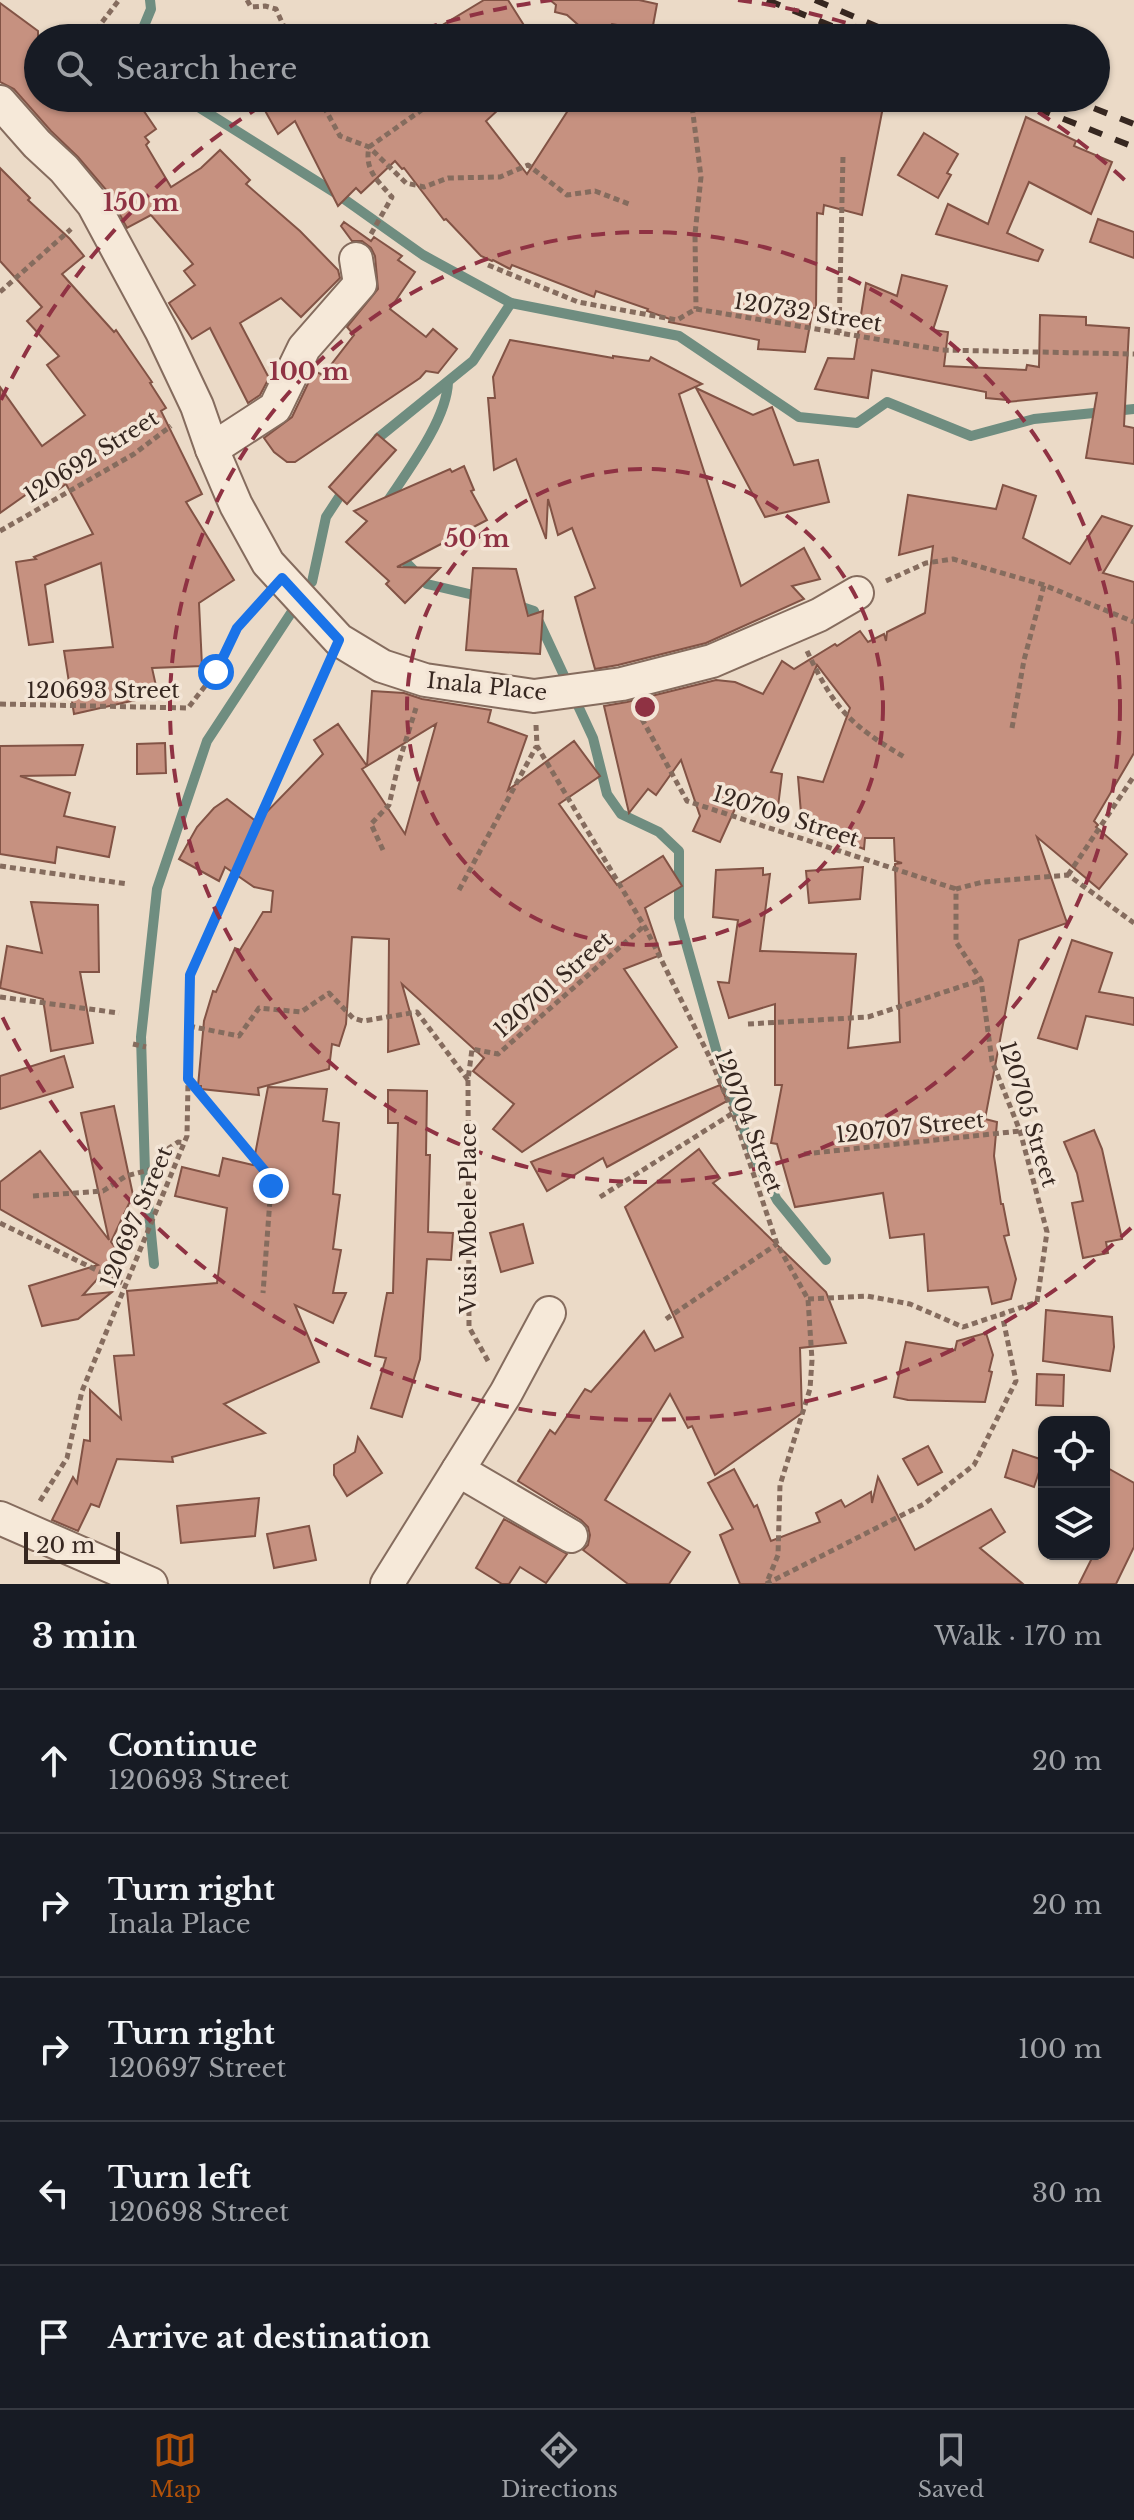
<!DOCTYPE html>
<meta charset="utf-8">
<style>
body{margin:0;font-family:"Libre Baskerville",serif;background:#242831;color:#f1f3f6}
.controls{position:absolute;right:24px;bottom:24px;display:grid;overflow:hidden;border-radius:16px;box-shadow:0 2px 6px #0004}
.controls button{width:72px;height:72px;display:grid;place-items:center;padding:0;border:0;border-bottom:2px solid #363941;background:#171b24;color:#f1f3f6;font:40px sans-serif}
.scale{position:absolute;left:24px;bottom:20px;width:96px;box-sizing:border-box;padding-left:8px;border:4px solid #362720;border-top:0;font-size:22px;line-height:28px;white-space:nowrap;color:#362720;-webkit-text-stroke:6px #f3e5d6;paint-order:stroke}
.stop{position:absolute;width:24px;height:24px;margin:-18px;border:6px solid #1a73e8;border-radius:50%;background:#fff}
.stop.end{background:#1a73e8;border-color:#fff;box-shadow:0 2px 8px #0008}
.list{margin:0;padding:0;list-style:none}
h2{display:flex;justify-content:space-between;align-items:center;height:104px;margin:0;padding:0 32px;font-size:34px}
h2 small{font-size:26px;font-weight:400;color:#9ea1a6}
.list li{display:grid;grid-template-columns:52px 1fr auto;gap:24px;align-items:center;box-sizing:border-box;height:144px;padding:0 32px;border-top:2px solid #363941}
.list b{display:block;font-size:30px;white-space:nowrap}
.list p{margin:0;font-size:26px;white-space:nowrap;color:#9ea1a6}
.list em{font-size:26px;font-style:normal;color:#9ea1a6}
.icon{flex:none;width:44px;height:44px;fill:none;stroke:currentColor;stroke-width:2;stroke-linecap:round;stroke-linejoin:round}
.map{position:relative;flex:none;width:1134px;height:1584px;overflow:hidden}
.search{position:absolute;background:#171b24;box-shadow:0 2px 6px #0004;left:24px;right:24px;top:24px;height:88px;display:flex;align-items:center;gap:20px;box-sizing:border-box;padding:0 28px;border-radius:44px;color:#9ea1a6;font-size:30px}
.sheet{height:824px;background:#171b24}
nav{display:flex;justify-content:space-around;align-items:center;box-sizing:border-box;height:112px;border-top:2px solid #363941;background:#171b24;font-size:22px;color:#9ea1a6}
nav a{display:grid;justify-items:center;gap:4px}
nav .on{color:#b45309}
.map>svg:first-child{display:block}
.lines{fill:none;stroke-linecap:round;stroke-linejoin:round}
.stream{stroke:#6f8d80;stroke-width:10}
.building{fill:#c69180;stroke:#825345;stroke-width:2}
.street-casing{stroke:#856c5e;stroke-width:36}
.path{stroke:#856c5e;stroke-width:5;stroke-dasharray:6 4;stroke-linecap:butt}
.street{stroke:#f6e9d9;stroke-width:32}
.rail{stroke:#362720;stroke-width:6;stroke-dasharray:14 14;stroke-linecap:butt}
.route{stroke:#1a73e8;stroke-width:10}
.ring{fill:none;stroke:#8f3243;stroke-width:4;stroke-dasharray:14 10}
.labels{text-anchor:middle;stroke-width:7;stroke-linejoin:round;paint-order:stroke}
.street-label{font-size:22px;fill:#362720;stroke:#f3e5d6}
.centre{fill:#8f3243;stroke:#f3e5d6;stroke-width:4}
.ring-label{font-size:24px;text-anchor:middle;font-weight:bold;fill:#8f3243;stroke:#f3e5d6;stroke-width:7;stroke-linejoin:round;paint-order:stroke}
</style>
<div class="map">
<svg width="1134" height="1584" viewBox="0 0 1134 1584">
<rect width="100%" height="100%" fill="#ebdac7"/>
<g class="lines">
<!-- stream -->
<g class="stream">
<polyline points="139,38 151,9 150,0"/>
<polyline points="184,98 337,194 423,255 511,303 679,336 799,417 857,423 887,402 971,436 1034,419 1134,409"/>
<polyline points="372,447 378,438 473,361 511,303"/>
<path d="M385,505C406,473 447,420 448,382"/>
<polyline points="396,552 427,584 482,597"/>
<polyline points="312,582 326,517 345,488"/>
<polyline points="516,605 534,611 593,738 607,794 621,814 659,832 679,851 679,918 723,1074 755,1158 777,1200 826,1260"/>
<polyline points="154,1264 145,1172 141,1037 157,889 207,741 293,610"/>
</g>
</g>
<!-- building -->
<g class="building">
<polygon points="484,0 508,0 532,38 421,38"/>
<polygon points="550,0 639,0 657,4 652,31 612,24 600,38 593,38 567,15 555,12 556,5"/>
<polygon points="0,3 38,31 38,98 135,98 156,129 145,137 149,142 146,145 171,187 201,168 220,150 250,180 246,184 300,231 338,270 340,278 301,317 281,298 240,323 269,378 260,395 248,403 210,328 192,339 169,303 195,285 184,271 193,264 151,215 127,228 108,192 78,157 51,131 14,89 0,82"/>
<polygon points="258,98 511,98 486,121 527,174 576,98 619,98 615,106 717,100 717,98 869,98 883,107 862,215 824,205 823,214 817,213 816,308 813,308 805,352 758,349 759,340 669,322 670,319 647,311 648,309 596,291 594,297 512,265 510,269 493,260 492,261 481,256 446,219 444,220 404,168 402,169 395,161 361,193 356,188 338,206 295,121 278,134"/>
<polygon points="1026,117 1076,141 1074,146 1112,162 1091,214 1029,182 1007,233 1043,250 1038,261 936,234 948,204 988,224"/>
<polygon points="924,133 958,154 947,173 951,175 938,198 898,175"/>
<polygon points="0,168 30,198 28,200 70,239 84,256 62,274 114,332 116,330 152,382 150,383 166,408 161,411 202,494 186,502 234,580 199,603 202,666 152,668 158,695 74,714 64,651 113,647 101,563 45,585 53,642 29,645 16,562 36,559 34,557 93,534 66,484 59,489 51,477 0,513 0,387 42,446 85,415 47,365 59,356 27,321 42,307 0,261"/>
<polygon points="1098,219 1134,232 1134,258 1090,242"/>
<polygon points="344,222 371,241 374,237 402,256 398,260 415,272 390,309 426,337 433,329 457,349 438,373 426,371 420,378 295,462 287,462 274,452 264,438 292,417 314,371 323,375 354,335 347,327 378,289 375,256 371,248 362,241 352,241 341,226"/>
<polygon points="902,275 947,286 933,330 948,332 944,366 1026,370 1027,365 1039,367 1040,315 1086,317 1086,325 1129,328 1124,426 1134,428 1134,464 1086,458 1097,393 1007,402 1007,400 986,398 986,392 872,370 868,398 815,389 828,358 854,359 866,283 897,296"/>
<polygon points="510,340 613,358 613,356 649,361 651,357 702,384 679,394 741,586 804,548 820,579 792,586 804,599 706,643 618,665 595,669 575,597 595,588 572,528 558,535 548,499 546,539 516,459 494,470 488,398 495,398 493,377"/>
<polygon points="696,388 753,415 772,407 794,465 818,460 829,502 765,517"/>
<polygon points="377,434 396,450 347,504 329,487"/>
<polygon points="464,466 474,490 471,491 487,520 397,567 440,568 405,603 386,584 389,581 346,542 367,521 354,511 450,469 452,472"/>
<polygon points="1003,485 1036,496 1023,538 1070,564 1102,516 1132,526 1103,573 1134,582 1134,753 1094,821 1098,825 1096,827 1127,854 1099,889 1037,837 1067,923 1019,940 985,1119 997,1122 994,1156 1001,1204 1003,1204 1009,1235 1004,1236 1016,1279 1011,1299 992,1304 988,1287 928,1291 924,1234 890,1238 883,1193 795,1207 777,1144 771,1143 782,1085 775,1085 775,1004 729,1018 718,982 729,983 738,920 713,917 716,870 763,868 763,875 770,874 760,951 856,954 848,1048 900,1042 895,864 902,863 895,861 894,838 865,838 864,849 802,825 798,777 823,782 850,708 817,665 771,772 782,774 777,815 739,800 720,842 693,831 700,816 681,760 656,795 648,789 629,813 604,706 627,702 716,680 735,682 763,694 782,661 794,669 835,644 837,646 860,631 868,642 884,634 886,641 887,632 925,613 933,546 899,555 908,495 996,509"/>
<polygon points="473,568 516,569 528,616 543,611 540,654 466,650"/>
<polygon points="372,691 404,693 422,699 491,710 488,722 527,736 508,790 574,741 600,776 559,804 617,885 663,856 682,886 645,908 661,955 624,969 677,1047 522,1152 493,1129 514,1104 473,1071 484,1058 402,984 419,1044 388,1052 389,939 352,937 346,1024 339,1046 332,1044 329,1069 258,1088 259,1095 201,1089 201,1086 198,1086 204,1021 213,991 216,992 235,948 240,950 263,912 271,912 273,891 254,887 225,867 219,881 179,859 197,827 214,808 227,799 257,822 323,754 314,740 338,724 367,766 362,769 405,834 436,724 367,766"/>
<polygon points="165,743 166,773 137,774 137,744"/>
<polygon points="83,745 75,775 20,776 70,793 64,816 115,827 109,857 57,847 55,863 0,854 0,746"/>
<polygon points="863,867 860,899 809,903 806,871"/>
<polygon points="31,902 98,905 99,972 80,972 93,1043 51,1051 43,999 0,988 7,946 42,953"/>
<polygon points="1072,940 1112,953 1099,992 1134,998 1134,1025 1086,1016 1077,1049 1038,1038"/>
<polygon points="64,1056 73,1087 0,1109 0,1076"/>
<polygon points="720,1085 727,1101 607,1167 603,1158 547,1191 531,1162"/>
<polygon points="268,1087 327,1089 323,1121 339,1123 333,1194 340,1195 333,1249 341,1250 333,1293 346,1293 333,1323 295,1305 319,1362 224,1404 265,1433 172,1457 173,1462 117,1459 99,1507 91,1504 78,1531 52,1520 73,1477 77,1483 84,1440 90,1441 90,1390 121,1419 114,1356 134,1355 127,1291 217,1283 227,1208 175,1196 182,1167 219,1176 223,1158 253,1165"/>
<polygon points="388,1090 427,1091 426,1155 430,1155 428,1232 453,1233 451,1260 427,1259 420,1359 402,1417 371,1408 386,1358 375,1356 387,1293 393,1293 398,1123 388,1123"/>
<polygon points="114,1106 133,1195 111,1242 120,1254 83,1295 112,1292 78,1319 42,1326 29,1286 98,1265 0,1209 0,1182 40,1151 109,1240 81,1113"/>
<polygon points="1094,1130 1102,1149 1122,1239 1106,1242 1108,1253 1083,1258 1072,1203 1083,1201 1077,1173 1064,1142"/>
<polygon points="699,1149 720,1178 713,1183 826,1292 846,1343 800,1348 802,1413 715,1475 692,1426 688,1428 670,1394 605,1500 690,1552 669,1584 628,1584 583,1550 588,1545 590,1535 588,1527 581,1520 518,1481 550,1430 555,1434 585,1389 591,1392 644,1331 655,1351 683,1337 625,1207"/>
<polygon points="523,1224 533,1263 501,1272 490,1233"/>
<polygon points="1046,1310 1112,1317 1114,1347 1110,1371 1043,1361"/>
<polygon points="986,1333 993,1355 989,1371 992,1372 985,1402 908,1400 894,1397 906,1342 955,1350 957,1341"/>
<polygon points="1037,1374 1064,1375 1063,1406 1036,1405"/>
<polygon points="358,1437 382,1473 347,1496 334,1475 334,1465 355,1452"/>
<polygon points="928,1446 942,1472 918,1485 903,1459"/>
<polygon points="1013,1450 1043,1460 1034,1487 1005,1477"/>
<polygon points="1104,1466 1134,1483 1134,1547 1116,1584 1079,1584 1094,1554 1104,1554"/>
<polygon points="734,1469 754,1507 757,1505 771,1541 820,1522 816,1513 841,1500 845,1507 871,1492 872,1503 878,1477 915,1550 991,1509 1005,1532 980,1548 1023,1584 740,1584 720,1535 733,1529 708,1483"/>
<polygon points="259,1498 255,1536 181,1543 177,1506"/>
<polygon points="504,1519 567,1554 546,1583 520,1567 509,1584 502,1584 476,1568"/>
<polygon points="309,1526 316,1560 274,1568 267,1534"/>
</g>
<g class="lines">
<!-- street casing -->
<g class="street-casing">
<g id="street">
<polyline points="0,102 37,144 64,169 93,204 162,332 197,406 212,449 236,505 268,563 339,640 382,666 425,680 534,696 622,684 712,661 819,615 857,593"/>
<polyline points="212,449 275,408 304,348 360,284 356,259"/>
<polyline points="458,1470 571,1536"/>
<polyline points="0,1518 151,1584"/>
<polyline points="387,1584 506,1393 549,1313"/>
</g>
</g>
<!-- path -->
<g class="path">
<polyline points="247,0 251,7 265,6 276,9 289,38"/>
<polyline points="90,38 119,0"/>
<polyline points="319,98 340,136 369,147 406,183 424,187 448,178 500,177 528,165 567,195 595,191 629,204"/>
<polyline points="696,98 692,106 701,177 695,234 696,309"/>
<path d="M371,234L392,197C378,181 364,170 369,147L430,104"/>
<polyline points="488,265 578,302 677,320 696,309 942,350 1134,354"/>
<polyline points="0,292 71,229"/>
<polyline points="839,333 843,156"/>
<polyline points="0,531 134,454 171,426"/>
<polyline points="886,581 926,563 953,559 1044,585 1134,622"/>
<path d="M807,651C835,710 850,725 906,758"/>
<polyline points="0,704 188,708 216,672 237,628 261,602"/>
<polyline points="637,710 687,801 956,889"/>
<polyline points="536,725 537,746 646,929 710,1058 733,1113 777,1244 808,1299 812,1360 810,1389 780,1485 778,1555 767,1582"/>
<polyline points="1012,728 1024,660 1044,585"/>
<polyline points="383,850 371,824 389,805 399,762 416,708"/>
<polyline points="0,866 128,884"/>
<polyline points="1068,875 1134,776"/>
<polyline points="459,890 536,747"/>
<polyline points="0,997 119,1013"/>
<polyline points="748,1024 868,1017 981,980"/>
<polyline points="189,1026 239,1036 259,1008 301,1012 329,993 353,1018 363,1021 417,1012 468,1080 472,1049 498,1054 644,926"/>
<polyline points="133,1044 146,1047"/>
<polyline points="189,1080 269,1176 271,1186 263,1293"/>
<polyline points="468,1080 469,1327 488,1361"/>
<polyline points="804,1154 1020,1131"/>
<polyline points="33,1196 103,1191 126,1176 153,1169 169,1148 178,1142 185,1143"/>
<polyline points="600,1197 733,1113"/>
<polyline points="0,1223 125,1284"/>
<polyline points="808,1299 867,1296 910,1304 963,1327 1002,1314"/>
<polyline points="666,1319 777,1244"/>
<polyline points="40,1501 67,1458 82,1391 187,1136 190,975 327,667"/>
<polyline points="766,1584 924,1504 974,1465 1016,1381 1002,1314 1037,1302 1047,1232 1020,1131 992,1061 981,980 956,942 956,889 983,882 1068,875 1134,923"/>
</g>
<!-- street -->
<use href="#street" class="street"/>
<!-- rail -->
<g class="rail">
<polyline points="767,0 862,38"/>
<polyline points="815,0 904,38"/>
<polyline points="1011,98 1134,147"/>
<polyline points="1068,98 1134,124"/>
</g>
</g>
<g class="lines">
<!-- route -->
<polyline class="route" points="216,672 237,628 282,578 339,640 190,975 188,1079 269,1176 271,1186"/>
</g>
<!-- distance rings -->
<g class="ring">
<circle cx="645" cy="707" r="238"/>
<circle cx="645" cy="707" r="475"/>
<path d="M1131 1228A713 713 0 0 1 1 1014M1 400A713 713 0 0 1 272 99M401 37A713 713 0 0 1 552 0M738 0A713 713 0 0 1 889 37M1018 99A713 713 0 0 1 1131 186"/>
</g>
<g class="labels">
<!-- street labels -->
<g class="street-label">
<text transform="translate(808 312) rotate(9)" y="8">120732 Street</text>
<text transform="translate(91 456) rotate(-32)" y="8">120692 Street</text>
<text transform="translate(487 686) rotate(6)" y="8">Inala Place</text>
<text x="103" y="698">120693 Street</text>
<text transform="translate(786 816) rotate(18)" y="8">120709 Street</text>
<text transform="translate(553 984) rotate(-41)" y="8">120701 Street</text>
<text transform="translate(1029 1114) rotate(73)" y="8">120705 Street</text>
<text transform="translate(749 1121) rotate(69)" y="8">120704 Street</text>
<text transform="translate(910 1127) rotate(-6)" y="8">120707 Street</text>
<text transform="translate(136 1217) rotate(-67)" y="8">120697 Street</text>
<text transform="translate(468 1218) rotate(-90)" y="8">Vusi Mbele Place</text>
</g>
</g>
<circle cx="645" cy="707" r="12" class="centre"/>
<g class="ring-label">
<text x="141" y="211">150 m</text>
<text x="309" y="380">100 m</text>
<text x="477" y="547">50 m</text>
</g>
</svg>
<div class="controls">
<button><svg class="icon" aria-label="locate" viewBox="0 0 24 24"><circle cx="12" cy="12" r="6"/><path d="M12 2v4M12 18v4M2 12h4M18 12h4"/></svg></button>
<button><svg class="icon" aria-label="layers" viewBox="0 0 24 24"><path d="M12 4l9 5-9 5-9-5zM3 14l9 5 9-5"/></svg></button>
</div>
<div class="scale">20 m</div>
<div class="stop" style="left:216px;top:672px"></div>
<div class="stop end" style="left:271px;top:1186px"></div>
<div class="search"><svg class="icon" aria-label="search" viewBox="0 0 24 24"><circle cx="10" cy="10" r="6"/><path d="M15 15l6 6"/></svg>Search here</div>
</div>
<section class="sheet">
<h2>3 min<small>Walk · 170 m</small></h2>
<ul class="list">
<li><svg class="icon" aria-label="ahead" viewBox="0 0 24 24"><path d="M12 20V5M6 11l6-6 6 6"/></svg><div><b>Continue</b><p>120693 Street</p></div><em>20 m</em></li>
<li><svg class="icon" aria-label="right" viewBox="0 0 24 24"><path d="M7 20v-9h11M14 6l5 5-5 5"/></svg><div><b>Turn right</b><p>Inala Place</p></div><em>20 m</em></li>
<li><svg class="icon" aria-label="right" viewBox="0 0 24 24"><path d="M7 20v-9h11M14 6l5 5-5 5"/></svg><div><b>Turn right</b><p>120697 Street</p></div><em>100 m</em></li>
<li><svg class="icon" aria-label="left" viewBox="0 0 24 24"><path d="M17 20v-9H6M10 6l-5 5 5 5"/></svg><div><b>Turn left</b><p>120698 Street</p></div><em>30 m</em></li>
<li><svg class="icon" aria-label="arrive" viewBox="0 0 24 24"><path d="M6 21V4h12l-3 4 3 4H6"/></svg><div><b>Arrive at destination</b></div></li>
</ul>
</section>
<nav>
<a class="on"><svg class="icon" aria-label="map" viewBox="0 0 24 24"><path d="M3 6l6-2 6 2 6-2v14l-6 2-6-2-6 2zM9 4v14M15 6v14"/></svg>Map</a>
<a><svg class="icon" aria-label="directions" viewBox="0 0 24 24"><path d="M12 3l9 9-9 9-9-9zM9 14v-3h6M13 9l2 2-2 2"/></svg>Directions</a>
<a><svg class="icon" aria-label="saved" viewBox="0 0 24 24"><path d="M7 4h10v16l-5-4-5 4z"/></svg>Saved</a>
</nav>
